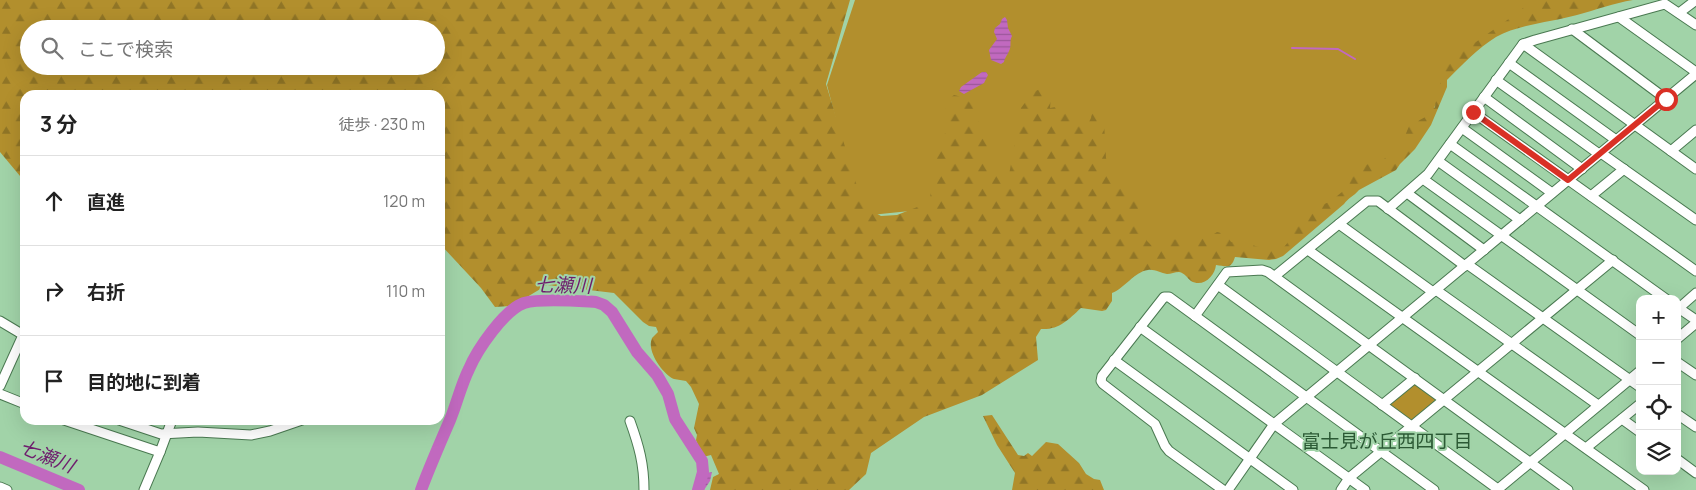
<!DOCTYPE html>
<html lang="ja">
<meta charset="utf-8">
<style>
body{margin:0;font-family:Manrope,"Noto Sans JP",sans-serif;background:#f6f6f6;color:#222}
.controls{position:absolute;right:15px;bottom:15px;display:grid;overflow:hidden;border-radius:10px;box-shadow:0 5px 20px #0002}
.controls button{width:45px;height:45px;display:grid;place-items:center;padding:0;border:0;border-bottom:1px solid #e0e0e0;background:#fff;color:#222;font:25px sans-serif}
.stop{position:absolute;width:15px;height:15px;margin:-11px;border:4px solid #d93025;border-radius:50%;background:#fff}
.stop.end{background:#d93025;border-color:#fff;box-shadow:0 1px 5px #0008}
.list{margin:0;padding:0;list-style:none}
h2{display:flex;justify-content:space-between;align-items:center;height:65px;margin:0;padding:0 20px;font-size:21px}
h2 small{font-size:16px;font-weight:400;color:#767676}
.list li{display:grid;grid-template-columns:32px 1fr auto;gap:15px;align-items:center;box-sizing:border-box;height:90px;padding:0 20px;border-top:1px solid #e0e0e0}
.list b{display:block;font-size:19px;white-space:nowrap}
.list em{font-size:16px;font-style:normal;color:#767676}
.icon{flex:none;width:28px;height:28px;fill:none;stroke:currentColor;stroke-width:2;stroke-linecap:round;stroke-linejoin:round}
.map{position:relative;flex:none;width:1696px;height:490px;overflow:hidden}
.search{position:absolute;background:#fff;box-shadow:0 5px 20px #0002;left:20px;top:20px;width:425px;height:55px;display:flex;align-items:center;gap:12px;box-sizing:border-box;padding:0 18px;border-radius:28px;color:#767676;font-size:19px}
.panel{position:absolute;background:#fff;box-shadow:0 5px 20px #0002;left:20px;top:90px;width:425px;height:335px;border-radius:15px}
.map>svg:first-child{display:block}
.green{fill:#b28f2d}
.forest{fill:url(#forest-firs);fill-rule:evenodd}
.water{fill:url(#water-rules)}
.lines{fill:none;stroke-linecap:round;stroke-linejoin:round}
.stream{stroke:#c169bf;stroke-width:2}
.river{stroke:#c169bf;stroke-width:12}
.minor-casing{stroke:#4a7951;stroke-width:11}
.minor{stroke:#fff;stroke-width:9}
.route{stroke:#d93025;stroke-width:6}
.labels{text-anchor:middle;stroke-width:4;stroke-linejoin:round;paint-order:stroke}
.water-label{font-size:19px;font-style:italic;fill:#6e1d6d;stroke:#a1d3a8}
.neighbourhood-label{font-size:19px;fill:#2b5934;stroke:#a1d3a8}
</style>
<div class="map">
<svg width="1696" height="490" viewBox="0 0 1696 490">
<defs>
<pattern id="forest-firs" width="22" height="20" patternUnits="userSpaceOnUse" patternTransform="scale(1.25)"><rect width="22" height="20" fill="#b28f2d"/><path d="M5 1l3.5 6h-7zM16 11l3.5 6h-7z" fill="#907526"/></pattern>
<pattern id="water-rules" width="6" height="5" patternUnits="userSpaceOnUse" patternTransform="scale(1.25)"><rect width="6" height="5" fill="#c169bf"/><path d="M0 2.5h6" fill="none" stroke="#9c579b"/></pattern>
</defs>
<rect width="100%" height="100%" fill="#a1d3a8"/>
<!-- green -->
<g class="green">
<polygon points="855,0 1566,0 1511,22 1464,58 1445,79 1432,114 1410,147 1280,252 1251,250 1199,269 1020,191 939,208 861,216 827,85"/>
<polygon points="1414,384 1417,384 1437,400 1413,421 1411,421 1390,405 1389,404"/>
</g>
<!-- forest -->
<g class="forest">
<path d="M0,0H850L826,84L863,206L881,216L897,215L930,202L934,144L941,135L960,129L959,125L946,124L941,112L947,108L946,101L954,95L966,98L973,106L976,120L984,125L994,174L1009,175L1021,108L1033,92L1045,87L1051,96L1050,108L1066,105L1074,113L1082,125L1087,126L1091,118L1092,110L1098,109L1104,122L1106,158L1114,185L1131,192L1138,201V217L1147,241L1155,249L1167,245L1168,240C1178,237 1187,244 1197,243L1201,235L1214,234L1217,232L1226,234L1231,242L1236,241C1239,242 1242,241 1245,242C1248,242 1250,244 1253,245C1258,248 1268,248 1274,247L1278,251L1284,247L1289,241L1288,233L1320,206L1331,201L1348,187L1356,168L1384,159L1401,146L1409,126L1427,116L1435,107L1436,94L1449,61L1520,11L1530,0H1633C1614,3 1596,10 1577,15C1552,22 1520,24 1496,37C1478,48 1462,65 1447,80V87L1431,125L1415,149L1400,164L1396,170L1359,190C1354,196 1348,198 1344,204L1283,256L1276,259L1269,260L1235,257C1231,270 1226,266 1216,265C1215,276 1203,288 1191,281C1187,278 1185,273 1179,272C1175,272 1171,274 1167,274C1161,273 1154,269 1148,270C1134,272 1125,288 1112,293V301L1106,310L1102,311L1081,308C1068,320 1059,330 1041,329L1036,337L1038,360L982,395L924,417L871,453L866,474L849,490H710L713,477L719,474L711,455L703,457L696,440L697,435L694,428L699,404L691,387L686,381C682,380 678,380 674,379C663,374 646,351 652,338C654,336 656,334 658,332L656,327L649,326L643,322L614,293L547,285L512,306L495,307L481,288L440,244V95H25V182L0,152ZM29,29H436V66H29Z"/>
<polygon points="992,415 1018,455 1024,456 1028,453 1032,456 1046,442 1058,444 1079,463 1086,474 1094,479 1100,480 1104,490 1012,490 1015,473 997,445 983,416"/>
</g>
<!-- water -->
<g class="water">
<path d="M1005,17L1007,20L1008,28L1012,36C1009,41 1012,46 1009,51C1007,56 1005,57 1004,62L1001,64L991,60L989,50L997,39L994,32L995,28L1000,24L1002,19Z"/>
<polygon points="982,72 986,72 988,75 984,83 964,94 959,91 961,87"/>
<polygon points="712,472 710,481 704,490 693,490 697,475"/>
</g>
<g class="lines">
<!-- stream -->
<polyline class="stream" points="1292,48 1338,49 1355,59"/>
<!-- river -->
<g class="river">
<polyline points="0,457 79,490"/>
<path d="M421,490C430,466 440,443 450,420C457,403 461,385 469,369C477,350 504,310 524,303C541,298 578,301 596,302L604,305L612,312L637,352L657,375L668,394L675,419L702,461L703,472L698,490"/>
</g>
<!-- minor casing -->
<g class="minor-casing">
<g id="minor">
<polyline points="1679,13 1696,0"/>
<polyline points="1619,17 1696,72"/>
<polyline points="1572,29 1666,99"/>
<polyline points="1523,44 1696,169"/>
<polyline points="1509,63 1616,140"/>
<polyline points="1496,80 1599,154"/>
<polyline points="1484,97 1582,169"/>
<polyline points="1473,112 1696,271"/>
<polyline points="1462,128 1552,193"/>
<polyline points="1450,144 1666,299"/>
<polyline points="1671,151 1696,130"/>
<polyline points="1601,153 1696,220"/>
<polyline points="1438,161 1520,220"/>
<polyline points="1423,179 1640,335"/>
<polyline points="1407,193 1484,250"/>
<polyline points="1591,196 1624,169"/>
<polyline points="1388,209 1428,174 1523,44 1535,40 1665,4 1696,25"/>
<polyline points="1339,224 1433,292"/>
<polyline points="1308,250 1644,490"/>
<polyline points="1467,264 1640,387"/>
<polyline points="1275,276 1367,201 1378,201 1465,266"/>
<polyline points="1218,285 1499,490"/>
<polyline points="1436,290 1598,405"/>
<polyline points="1677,307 1696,320"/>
<polyline points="1679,308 1696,293"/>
<polyline points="1195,316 1227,272 1262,270 1268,272 1568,490"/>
<polyline points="0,321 25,336"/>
<polyline points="1140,327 1365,490"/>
<polyline points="1677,339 1696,323"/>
<polyline points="1114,360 1293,490"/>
<polyline points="1677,362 1696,375"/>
<polyline points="0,386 23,335"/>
<polyline points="0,394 25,404"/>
<polyline points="1382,405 1415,378"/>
<polyline points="1677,414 1696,427"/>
<polyline points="1622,419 1640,432"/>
<polyline points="64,420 160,452 144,490"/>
<polyline points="119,420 161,434 198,432 251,435 270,431 302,420"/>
<path d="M630,421C639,446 644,464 644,490"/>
<polyline points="1586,448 1640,404"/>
<polyline points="160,452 172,420"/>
<polyline points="1677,459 1696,473"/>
<polyline points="0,487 7,490"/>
<polyline points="1223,490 1169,451 1165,446 1155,424 1103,384 1101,381 1102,376 1164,297 1169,297 1434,490"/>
<polyline points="1228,490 1274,424 1696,74"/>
<polyline points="1341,490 1349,478 1613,260"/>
<polyline points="1497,490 1640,371"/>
</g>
</g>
<!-- minor -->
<use href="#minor" class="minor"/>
</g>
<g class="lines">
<!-- route -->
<polyline class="route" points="1473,112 1568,180 1666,99"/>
</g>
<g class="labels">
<!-- water labels -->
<g class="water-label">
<text transform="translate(563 285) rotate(1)" y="7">七瀬川</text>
<text transform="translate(47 456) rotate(22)" y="7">七瀬川</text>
</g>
<!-- neighbourhood labels -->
<g class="neighbourhood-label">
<text x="1387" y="448">富士見が丘西四丁目</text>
</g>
</g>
</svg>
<div class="controls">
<button>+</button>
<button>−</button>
<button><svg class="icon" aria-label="locate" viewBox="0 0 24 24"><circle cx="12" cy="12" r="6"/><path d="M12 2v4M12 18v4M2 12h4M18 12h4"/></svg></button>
<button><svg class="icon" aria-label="layers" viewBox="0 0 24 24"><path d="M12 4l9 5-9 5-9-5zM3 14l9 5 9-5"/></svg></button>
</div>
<div class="stop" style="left:1666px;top:99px"></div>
<div class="stop end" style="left:1473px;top:112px"></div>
<div class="search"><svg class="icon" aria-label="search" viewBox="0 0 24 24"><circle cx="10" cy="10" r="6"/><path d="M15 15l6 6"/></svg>ここで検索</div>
<section class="panel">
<h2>3 分<small>徒歩 · 230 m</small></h2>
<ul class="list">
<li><svg class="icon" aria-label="ahead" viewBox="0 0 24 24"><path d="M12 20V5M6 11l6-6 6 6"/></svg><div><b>直進</b></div><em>120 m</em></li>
<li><svg class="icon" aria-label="right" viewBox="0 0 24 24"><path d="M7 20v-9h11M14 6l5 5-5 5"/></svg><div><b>右折</b></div><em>110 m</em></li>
<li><svg class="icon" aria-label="arrive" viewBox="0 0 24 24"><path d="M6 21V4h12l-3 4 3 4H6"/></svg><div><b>目的地に到着</b></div></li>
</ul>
</section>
</div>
